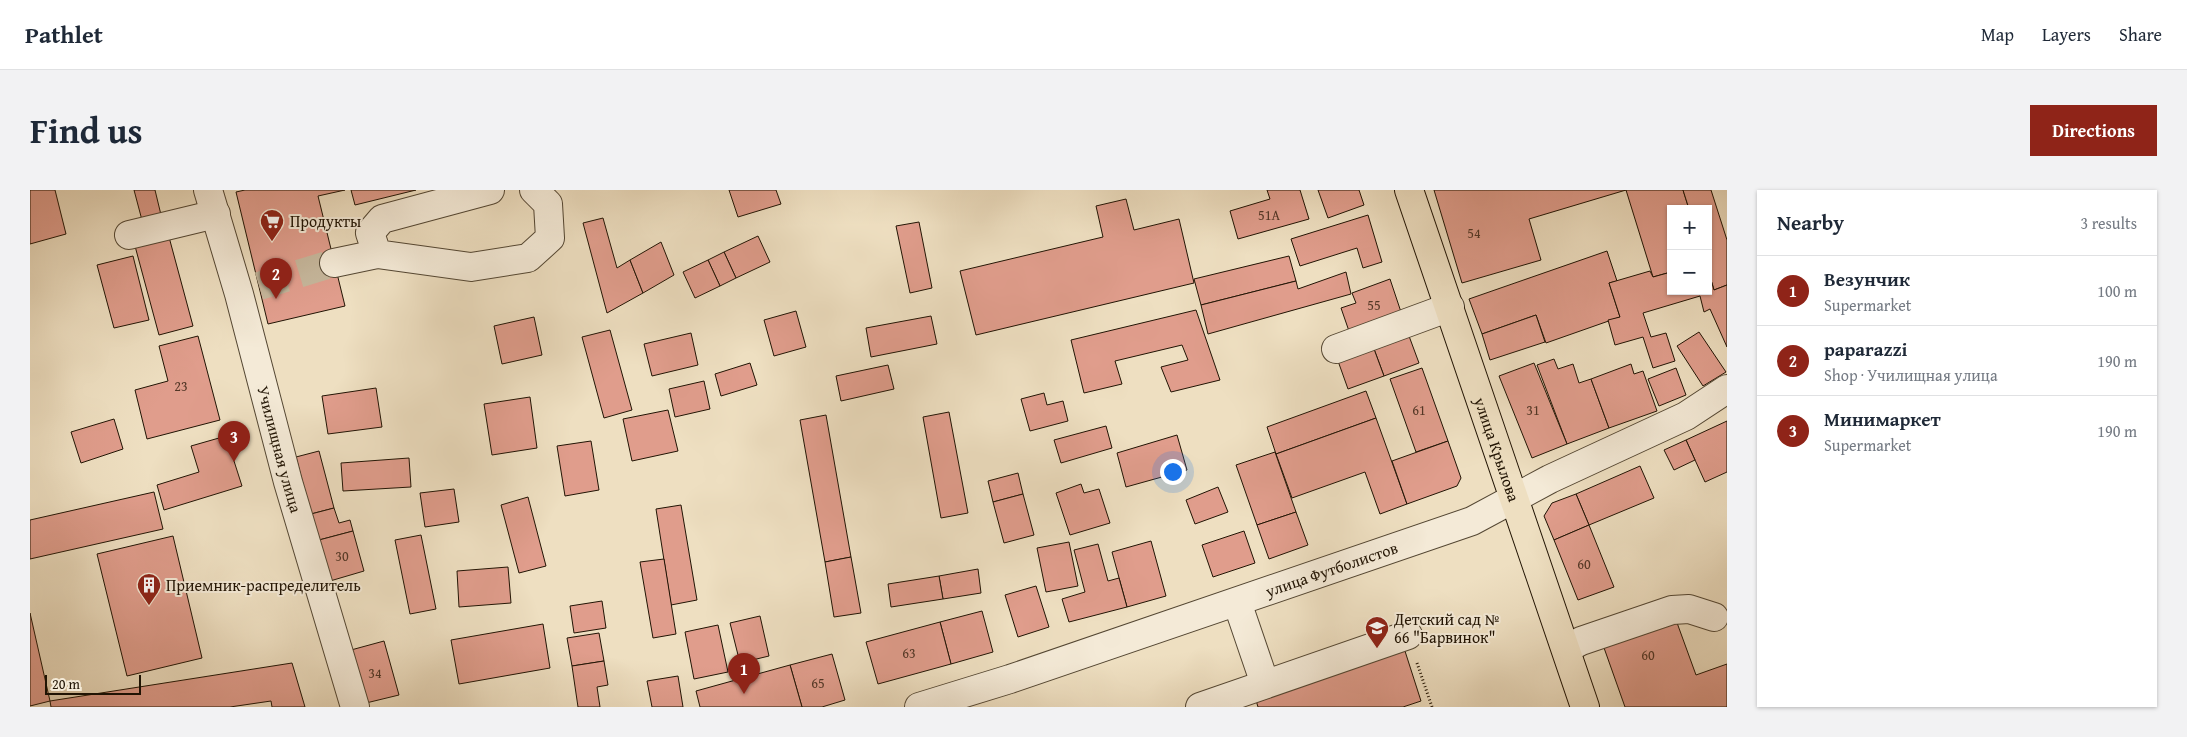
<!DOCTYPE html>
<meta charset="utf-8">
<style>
body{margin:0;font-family:"Gentium Book Plus",serif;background:#f2f2f3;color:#1f2937}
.controls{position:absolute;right:15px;top:15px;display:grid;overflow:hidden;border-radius:0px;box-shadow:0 1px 4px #0004}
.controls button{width:45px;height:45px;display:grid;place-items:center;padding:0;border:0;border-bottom:1px solid #e0e1e3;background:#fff;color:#1f2937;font:25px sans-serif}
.scale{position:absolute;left:15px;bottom:12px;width:96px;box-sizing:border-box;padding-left:5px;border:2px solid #211404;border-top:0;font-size:14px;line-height:18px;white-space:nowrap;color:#211404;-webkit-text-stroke:4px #f4ead7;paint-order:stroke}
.you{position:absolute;left:1142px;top:281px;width:18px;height:18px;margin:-12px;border:4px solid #fff;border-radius:50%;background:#1a73e8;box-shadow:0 0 0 8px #1a73e833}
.badge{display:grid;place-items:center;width:32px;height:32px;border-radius:50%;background:#8f2418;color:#fff;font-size:16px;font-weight:700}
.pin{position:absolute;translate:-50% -41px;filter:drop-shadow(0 1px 2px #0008)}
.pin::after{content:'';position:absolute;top:26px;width:18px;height:15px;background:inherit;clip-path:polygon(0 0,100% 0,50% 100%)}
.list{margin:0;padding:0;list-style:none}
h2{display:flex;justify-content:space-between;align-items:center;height:65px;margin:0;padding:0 20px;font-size:21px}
h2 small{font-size:16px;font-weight:400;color:#747a83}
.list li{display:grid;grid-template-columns:32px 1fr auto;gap:15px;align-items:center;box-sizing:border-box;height:70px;padding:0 20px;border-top:1px solid #e0e1e3}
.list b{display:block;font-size:19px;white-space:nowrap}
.list p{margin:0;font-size:16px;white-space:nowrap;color:#747a83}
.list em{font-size:16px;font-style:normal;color:#747a83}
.map{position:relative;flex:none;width:1697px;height:517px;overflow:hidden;border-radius:0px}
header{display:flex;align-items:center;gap:30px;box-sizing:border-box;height:70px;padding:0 25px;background:#fff;border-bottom:1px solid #e0e1e3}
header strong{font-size:24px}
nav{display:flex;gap:28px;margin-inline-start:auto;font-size:18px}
.intro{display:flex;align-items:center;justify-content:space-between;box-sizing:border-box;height:120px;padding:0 30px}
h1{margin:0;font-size:35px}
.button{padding:12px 22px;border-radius:0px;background:#8f2418;color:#fff;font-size:18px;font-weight:700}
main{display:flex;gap:30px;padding:0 30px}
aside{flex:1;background:#fff;border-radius:0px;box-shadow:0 1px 4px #0004}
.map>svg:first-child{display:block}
.building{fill:#e09d8c;stroke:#211404}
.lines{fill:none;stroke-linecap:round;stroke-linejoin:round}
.minor-tunnel{stroke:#c5b69b;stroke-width:28;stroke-dasharray:28 14;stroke-linecap:butt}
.minor-casing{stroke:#544733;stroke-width:30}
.major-casing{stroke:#211404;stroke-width:30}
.path{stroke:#211404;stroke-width:3;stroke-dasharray:1 2.5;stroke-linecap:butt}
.minor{stroke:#f4ead7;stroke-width:28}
.major{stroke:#eedfc1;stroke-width:28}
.labels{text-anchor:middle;stroke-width:4;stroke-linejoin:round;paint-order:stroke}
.number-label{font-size:14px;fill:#513626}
.poi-label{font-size:16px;fill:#211404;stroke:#f4ead7;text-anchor:start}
.street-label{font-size:16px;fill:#211404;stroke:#f4ead7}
</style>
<header>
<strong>Pathlet</strong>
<nav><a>Map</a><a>Layers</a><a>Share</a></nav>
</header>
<div class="intro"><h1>Find us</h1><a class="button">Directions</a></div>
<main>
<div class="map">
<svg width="1697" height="517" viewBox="0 0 1697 517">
<rect width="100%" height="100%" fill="#eedfc1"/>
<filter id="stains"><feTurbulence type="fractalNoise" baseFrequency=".004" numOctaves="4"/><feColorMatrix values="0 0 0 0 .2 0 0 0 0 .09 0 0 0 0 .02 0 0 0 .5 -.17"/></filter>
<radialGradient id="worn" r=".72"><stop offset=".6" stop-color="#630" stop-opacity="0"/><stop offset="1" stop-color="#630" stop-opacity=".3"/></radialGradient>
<!-- building -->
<g class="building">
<polygon points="0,0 25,0 36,44 0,54"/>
<polygon points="104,0 125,0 132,29 113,34"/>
<polygon points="215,0 315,0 288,6 315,116 238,134 206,2"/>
<polygon points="321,0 386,0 325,15"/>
<polygon points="699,0 746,0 751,14 708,27"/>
<polygon points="1237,0 1270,0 1279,29 1208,49 1200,21 1240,9"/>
<polygon points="1288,0 1329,0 1334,15 1298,28"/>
<polygon points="1404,0 1653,0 1659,19 1641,19 1641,82 1623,87 1596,0 1499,29 1511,70 1432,93"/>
<polygon points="1653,0 1681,0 1697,50 1697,95 1684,100 1678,80 1678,19 1659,19"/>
<polygon points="1096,9 1104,40 1149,29 1164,93 946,145 930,81 1073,47 1066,16"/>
<polygon points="1338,25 1352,72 1333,78 1327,58 1270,76 1261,49"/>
<polygon points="573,28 587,78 600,70 613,103 577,123 553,33"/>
<polygon points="889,32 902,98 880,103 866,36"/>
<polygon points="728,46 740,72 706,88 694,62"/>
<polygon points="139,47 163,136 129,145 105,56"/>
<polygon points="631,52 644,85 613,103 600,70"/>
<polygon points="1577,61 1587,91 1579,93 1590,127 1516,153 1506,125 1452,144 1439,109"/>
<polygon points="694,62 706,88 690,96 678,70"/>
<polygon points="103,66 119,130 84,138 67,75"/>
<polygon points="1259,66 1266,91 1171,115 1164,89"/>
<polygon points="678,70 690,96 665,108 653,82"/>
<polygon points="1678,80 1684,100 1697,95 1697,157 1680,119 1674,122 1670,106 1613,123 1621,147 1636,143 1645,171 1623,178 1613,147 1585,155 1578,130 1590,127 1579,93 1620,81 1623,87 1641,82 1641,101 1678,101"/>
<polygon points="1316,82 1321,104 1178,144 1171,115 1266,91 1268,99"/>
<polygon points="1360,89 1372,125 1320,144 1311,118 1326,113 1322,103"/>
<polygon points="1166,120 1190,190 1141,202 1131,177 1158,170 1152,155 1085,171 1092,194 1054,203 1041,150"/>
<polygon points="766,121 776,157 744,166 734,130"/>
<polygon points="1506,125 1515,152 1460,170 1452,144"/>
<polygon points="901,126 907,154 841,167 836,138"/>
<polygon points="504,127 512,165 472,174 464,136"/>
<polygon points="580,140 602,220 574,228 552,147"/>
<polygon points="1669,142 1696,182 1673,196 1647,156"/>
<polygon points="661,143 668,175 622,186 614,154"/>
<polygon points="168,146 190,230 117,249 105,200 138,191 129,156"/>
<polygon points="1379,146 1389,173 1354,186 1344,159"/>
<polygon points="1344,159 1354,186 1318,199 1308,171"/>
<polygon points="1524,169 1528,179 1543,174 1549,193 1561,189 1579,238 1537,254 1507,175"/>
<polygon points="720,173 727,195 691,206 685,184"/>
<polygon points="1504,173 1537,254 1502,268 1469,186"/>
<polygon points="1601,174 1604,184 1613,181 1627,221 1579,238 1561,189"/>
<polygon points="858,175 864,199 811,211 806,186"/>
<polygon points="1392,178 1418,251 1386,262 1360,189"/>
<polygon points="1646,178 1656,205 1629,216 1618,189"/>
<polygon points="674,191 680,219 645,227 639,199"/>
<polygon points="346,198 352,237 298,244 292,206"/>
<polygon points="1336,201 1346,228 1246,264 1237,237"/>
<polygon points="1014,203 1017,215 1033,211 1038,231 1000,241 991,209"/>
<polygon points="500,207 507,258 462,265 454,214"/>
<polygon points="638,220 648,261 602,271 593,229"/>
<polygon points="919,222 938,323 911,328 893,227"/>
<polygon points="796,225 821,367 795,372 770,230"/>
<polygon points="1346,228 1377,314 1350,324 1335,282 1262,308 1246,264"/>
<polygon points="84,229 93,259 51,273 41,242"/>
<polygon points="1697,231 1697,282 1675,292 1656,250"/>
<polygon points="1076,236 1082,258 1031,273 1024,250"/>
<polygon points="1147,245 1157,280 1096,297 1087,263"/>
<polygon points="196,246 212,296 134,320 127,295 169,282 161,256"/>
<polygon points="1656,250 1665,270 1644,280 1634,260"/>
<polygon points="561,251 569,300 535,306 527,256"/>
<polygon points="1418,251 1431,288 1427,296 1377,314 1362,271"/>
<polygon points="289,261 304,318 281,324 266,267"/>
<polygon points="1245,262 1266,322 1227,335 1206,275"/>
<polygon points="379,268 381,297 313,301 311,273"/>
<polygon points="1610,276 1624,308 1559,335 1546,304"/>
<polygon points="988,283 993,304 963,312 958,291"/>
<polygon points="1051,294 1054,303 1069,299 1080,333 1040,345 1026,303"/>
<polygon points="1188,297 1198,322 1165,334 1156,310"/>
<polygon points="424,299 429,332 395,337 390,303"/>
<polygon points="124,302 133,339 0,369 0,330"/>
<polygon points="993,304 1004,345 974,353 963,312"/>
<polygon points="1546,304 1559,335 1524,350 1514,326 1522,313"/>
<polygon points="498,307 516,376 489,383 471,315"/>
<polygon points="651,315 667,410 641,415 626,319"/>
<polygon points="304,318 309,333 320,330 323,341 289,350 281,324"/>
<polygon points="1266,322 1278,355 1239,369 1227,335"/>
<polygon points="1559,335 1584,397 1548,410 1524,350"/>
<polygon points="323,341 334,381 300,391 289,350"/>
<polygon points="1214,341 1225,373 1183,387 1172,355"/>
<polygon points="391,345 406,419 380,424 365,350"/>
<polygon points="143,346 172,468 97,486 67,364"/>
<polygon points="1121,351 1136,406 1097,417 1082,362"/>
<polygon points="1039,352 1048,396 1016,402 1007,358"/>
<polygon points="1068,354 1078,391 1089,388 1097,417 1039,432 1032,409 1055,402 1044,360"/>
<polygon points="821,367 831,423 804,427 795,372"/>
<polygon points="634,369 646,444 623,448 610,372"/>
<polygon points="478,377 481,413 429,417 427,381"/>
<polygon points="948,379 951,403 913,409 909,386"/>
<polygon points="909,386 913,409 861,417 858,394"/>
<polygon points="1006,396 1019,437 988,447 975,405"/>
<polygon points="572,411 576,438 544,443 540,416"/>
<polygon points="952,421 963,462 921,474 910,432"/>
<polygon points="0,423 20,511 0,516"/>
<polygon points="730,426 739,466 710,473 700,433"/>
<polygon points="1646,430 1666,485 1697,474 1697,517 1595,517 1573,455"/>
<polygon points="910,432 921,474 848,494 836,452"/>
<polygon points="513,434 520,478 429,494 421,450"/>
<polygon points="688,435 698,482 664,489 655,442"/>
<polygon points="569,443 574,471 542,476 537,448"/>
<polygon points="354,451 369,505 336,513 321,460"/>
<polygon points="1374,458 1391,511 1373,517 1228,517 1225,507"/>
<polygon points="802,464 815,510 792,517 772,517 760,475"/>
<polygon points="574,471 578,495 567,497 570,517 548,517 542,476"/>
<polygon points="262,473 275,517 242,517 241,511 200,517 21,517 20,511"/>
<polygon points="760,475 772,517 670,517 666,501"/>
<polygon points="648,486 653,517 622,517 617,491"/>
</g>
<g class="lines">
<!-- minor-tunnel -->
<polyline class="minor-tunnel" points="229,96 304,73"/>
<!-- minor casing -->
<g class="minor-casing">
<g id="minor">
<path id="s1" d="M178,0L209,104L258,292L325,517"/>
<polyline points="460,0 352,29 340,43 347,64 441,77 498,68 520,48 518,14 504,0"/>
<polyline points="99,45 186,24"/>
<polyline points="304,73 347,64"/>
<polyline points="1306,159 1420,117"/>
<polyline points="1207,412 1235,494"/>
<polyline points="1536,459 1551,451 1642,420 1659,419 1684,427"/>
<path id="s2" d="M889,517L980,489L1442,331L1520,289L1656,226L1697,199"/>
<polyline points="1170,517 1378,445"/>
</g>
</g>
<!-- major casing -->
<g class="major-casing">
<g id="major">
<path id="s3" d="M1379,0L1555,517"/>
</g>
</g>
<!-- path -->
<polyline class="path" points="1387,473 1402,517"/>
<!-- minor -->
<use href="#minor" class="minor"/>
<!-- major -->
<use href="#major" class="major"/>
</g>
<!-- icons -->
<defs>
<g id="supermarket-pin" transform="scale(1.25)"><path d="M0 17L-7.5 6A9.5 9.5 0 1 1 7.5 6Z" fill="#8f2418" stroke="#f4ead7"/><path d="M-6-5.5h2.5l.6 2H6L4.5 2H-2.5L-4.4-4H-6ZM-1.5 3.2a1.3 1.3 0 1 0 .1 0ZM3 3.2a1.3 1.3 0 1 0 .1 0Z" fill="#fff"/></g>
<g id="building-pin" transform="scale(1.25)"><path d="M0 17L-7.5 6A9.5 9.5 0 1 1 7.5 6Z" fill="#8f2418" stroke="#f4ead7"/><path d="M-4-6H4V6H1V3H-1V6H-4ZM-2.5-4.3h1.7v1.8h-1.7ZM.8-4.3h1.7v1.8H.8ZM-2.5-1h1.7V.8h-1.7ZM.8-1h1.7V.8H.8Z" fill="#fff"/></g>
<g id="school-pin" transform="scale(1.25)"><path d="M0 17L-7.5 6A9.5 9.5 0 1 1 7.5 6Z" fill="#8f2418" stroke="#f4ead7"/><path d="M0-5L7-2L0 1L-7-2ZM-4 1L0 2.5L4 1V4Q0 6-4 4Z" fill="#fff"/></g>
</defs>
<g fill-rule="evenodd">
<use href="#supermarket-pin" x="242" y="31"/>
<use href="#building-pin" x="119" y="395"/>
<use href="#school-pin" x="1347" y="438"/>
</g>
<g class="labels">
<!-- number labels -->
<g class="number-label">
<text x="1239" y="30">51А</text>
<text x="1444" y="48">54</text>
<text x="1344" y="120">55</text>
<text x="151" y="201">23</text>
<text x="1389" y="225">61</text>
<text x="1503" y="225">31</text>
<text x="312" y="371">30</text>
<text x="1554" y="379">60</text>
<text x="879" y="468">63</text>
<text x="1618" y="470">60</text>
<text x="345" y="488">34</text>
<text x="788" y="498">65</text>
</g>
<!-- poi labels -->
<g class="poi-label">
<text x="260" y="37">Продукты</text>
<text x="136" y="401">Приемник-распределитель</text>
<text x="1364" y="435">Детский сад №<tspan x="1364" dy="18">66 "Барвинок"</tspan></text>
</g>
<!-- street labels -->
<g class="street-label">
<text dy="6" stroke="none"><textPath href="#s3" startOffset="274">улица Крылова</textPath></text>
<text dy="6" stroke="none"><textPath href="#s1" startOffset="269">Училищная улица</textPath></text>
<text dy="6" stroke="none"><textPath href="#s2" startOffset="435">улица Футболистов</textPath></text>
</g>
</g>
<rect width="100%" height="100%" filter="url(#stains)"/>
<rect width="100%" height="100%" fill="url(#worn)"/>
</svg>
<div class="controls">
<button>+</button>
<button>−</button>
</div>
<div class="scale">20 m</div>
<div class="you"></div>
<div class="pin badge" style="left:714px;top:504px">1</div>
<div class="pin badge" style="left:246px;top:109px">2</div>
<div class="pin badge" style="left:204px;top:272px">3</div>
</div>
<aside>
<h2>Nearby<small>3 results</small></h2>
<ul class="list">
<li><span class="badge">1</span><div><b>Везунчик</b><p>Supermarket</p></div><em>100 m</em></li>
<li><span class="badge">2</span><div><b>paparazzi</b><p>Shop · Училищная улица</p></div><em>190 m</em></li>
<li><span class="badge">3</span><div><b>Минимаркет</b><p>Supermarket</p></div><em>190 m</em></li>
</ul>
</aside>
</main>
